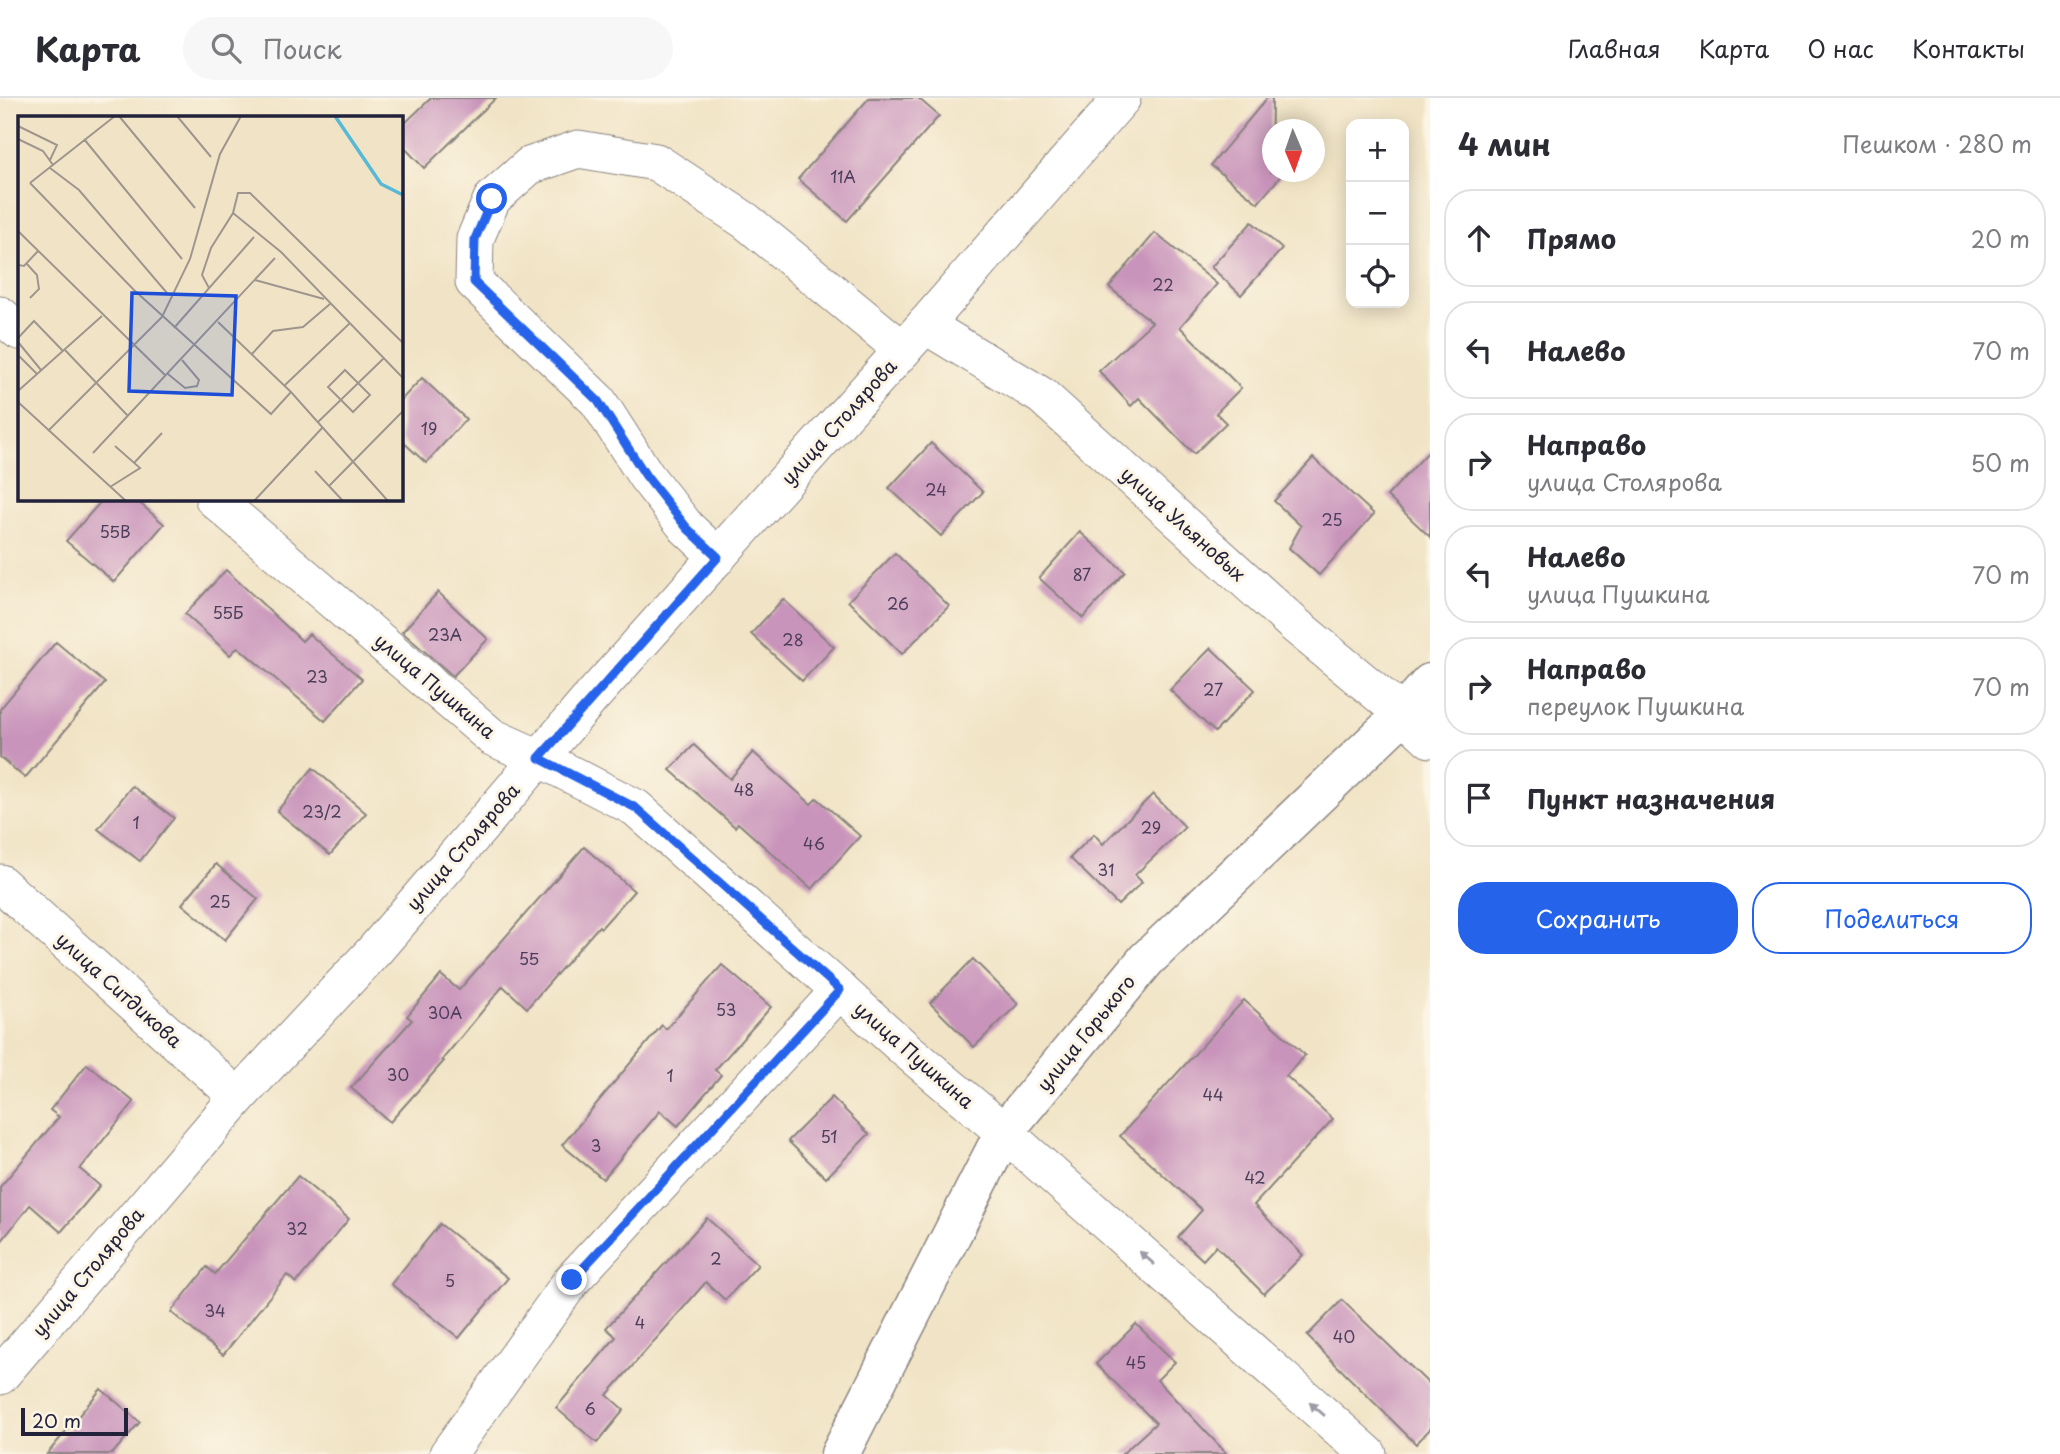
<!DOCTYPE html>
<html lang="ru">
<meta charset="utf-8">
<style>
body{margin:0;font-family:"Playpen Sans",sans-serif;background:#f7f7f7;color:#2b2b33}
.controls{position:absolute;right:21px;top:21px;display:grid;overflow:hidden;border-radius:14px;box-shadow:0 4px 18px #0003}
.controls button{width:63px;height:63px;display:grid;place-items:center;padding:0;border:0;border-bottom:2px solid #e1e1e2;background:#fff;color:#2b2b33;font:35px sans-serif}
.compass{position:absolute;left:1262px;top:21px;width:63px;height:63px;border-radius:50%;background:#fff;box-shadow:0 4px 18px #0003;rotate:178deg}
.scale{position:absolute;left:21px;bottom:18px;width:107px;box-sizing:border-box;padding-left:7px;border:4px solid #22223b;border-top:0;font-size:19px;line-height:24px;white-space:nowrap;color:#22223b;-webkit-text-stroke:5px #fcf5e5;paint-order:stroke}
.stop{position:absolute;width:21px;height:21px;margin:-16px;border:5px solid #2563eb;border-radius:50%;background:#fff}
.stop.end{background:#2563eb;border-color:#fff;box-shadow:0 2px 7px #0008}
.list{margin:0;padding:0;list-style:none}
h2{display:flex;justify-content:space-between;align-items:center;height:91px;margin:0;padding:0 28px;font-size:30px}
h2 small{font-size:23px;font-weight:400;color:#7c7c81}
.list li{display:grid;grid-template-columns:46px 1fr auto;gap:21px;align-items:center;box-sizing:border-box;height:98px;margin:0 14px 14px;padding:0 14px;border:2px solid #e1e1e2;border-radius:28px}
.list b{display:block;font-size:26px;white-space:nowrap}
.list p{margin:0;font-size:23px;white-space:nowrap;color:#7c7c81}
.list em{font-size:23px;font-style:normal;color:#7c7c81}
.actions{display:flex;gap:14px;padding:21px 28px}
.actions a{flex:1;padding:16px 0;border:2px solid #2563eb;border-radius:28px;text-align:center;font-size:24px;color:#2563eb}
.actions .main{background:#2563eb;color:#fff}
.icon{flex:none;width:38px;height:38px;fill:none;stroke:currentColor;stroke-width:2;stroke-linecap:round;stroke-linejoin:round}
.map{position:relative;flex:none;width:1430px;height:1356px;overflow:hidden}
header{display:flex;align-items:center;gap:42px;box-sizing:border-box;height:98px;padding:0 35px;background:#fff;border-bottom:2px solid #e1e1e2}
header strong{font-size:33px}
nav{display:flex;gap:38px;margin-inline-start:auto;font-size:24px}
.search{width:490px;height:63px;background:#f7f7f7;display:flex;align-items:center;gap:18px;box-sizing:border-box;padding:0 24px;border-radius:38px;color:#7c7c81;font-size:26px}
main{display:flex}
aside{flex:1;background:#fff}
.map>svg:first-child{display:block}
.building{fill:#c994bb}
.lines{fill:none;stroke-linecap:round;stroke-linejoin:round}
.minor-casing{stroke:#8a8380;stroke-width:39}
.major-casing{stroke:#8a8380;stroke-width:41}
.minor{stroke:#fff;stroke-width:37}
.major{stroke:#fff;stroke-width:38}
.oneway{fill:#9c9ca7}
.route{stroke:#2563eb;stroke-width:9}
.labels{text-anchor:middle;stroke-width:6;stroke-linejoin:round;paint-order:stroke}
.number-label{font-size:16px;fill:#4c3e5b}
.street-label{font-size:19px;fill:#22223b;stroke:#fcf5e5}
.inset-river{fill:none;stroke:#56b9d5;stroke-width:3.5}
.inset-road{fill:none;stroke:#9e968e;stroke-width:2}
.view{fill:#1d4ed8;fill-opacity:0.15;stroke:#1d4ed8;stroke-width:3.5}
.inset-edge{fill:none;stroke:#22223b;stroke-width:3.5}
</style>
<header>
<strong>Карта</strong>
<div class="search"><svg class="icon" aria-label="search" viewBox="0 0 24 24"><circle cx="10" cy="10" r="6"/><path d="M15 15l6 6"/></svg>Поиск</div>
<nav><a>Главная</a><a>Карта</a><a>О нас</a><a>Контакты</a></nav>
</header>
<main>
<div class="map">
<svg width="1430" height="1356" viewBox="0 0 1430 1356">
<rect width="100%" height="100%" fill="#fcf5e5"/>
<filter id="ink" filterUnits="userSpaceOnUse"><feTurbulence type="fractalNoise" baseFrequency=".0143" numOctaves="2"/><feDisplacementMap in="SourceGraphic" scale="14" xChannelSelector="R" yChannelSelector="G"/><feConvolveMatrix kernelMatrix="1 2 1 2 8 2 1 2 1" color-interpolation-filters="sRGB"/></filter>
<filter id="wash" filterUnits="userSpaceOnUse"><feTurbulence type="fractalNoise" baseFrequency=".00686" numOctaves="4" result="noise"/><feDisplacementMap in="SourceGraphic" scale="28" xChannelSelector="R" yChannelSelector="G"/><feGaussianBlur stdDeviation="1.57" result="paint"/><feColorMatrix in="noise" values="0 0 0 0 0 0 0 0 0 0 0 0 0 0 0 0 0 1.4 0 .05"/><feComposite in="paint" operator="in"/></filter>
<g filter="url(#wash)">
<rect width="100%" height="100%" fill="#f1e4c6"/>
<g id="blocks">
<!-- building -->
<g class="building">
<polygon points="431,0 496,0 424,70 401,46 401,29"/>
<polygon points="869,0 918,0 939,18 847,123 798,81"/>
<polygon points="1267,0 1272,0 1271,74 1284,74 1258,105 1211,67"/>
<polygon points="1252,124 1282,151 1241,197 1211,169"/>
<polygon points="1155,135 1217,186 1180,229 1241,290 1216,315 1226,325 1194,356 1139,300 1131,308 1099,273 1152,224 1109,189"/>
<polygon points="422,280 466,321 426,365 401,342 401,302"/>
<polygon points="931,345 983,394 941,438 889,390"/>
<polygon points="1430,352 1430,439 1387,398"/>
<polygon points="1313,360 1374,416 1319,477 1289,450 1301,428 1274,403"/>
<polygon points="103,401 135,401 164,426 114,484 66,443"/>
<polygon points="1080,434 1125,474 1083,520 1039,480"/>
<polygon points="895,455 949,508 902,556 848,503"/>
<polygon points="226,472 302,543 309,536 362,581 325,623 238,549 230,557 185,516"/>
<polygon points="438,494 488,541 453,578 402,534"/>
<polygon points="783,501 834,549 802,583 751,536"/>
<polygon points="56,544 105,585 25,680 0,659 0,611"/>
<polygon points="1211,550 1255,592 1215,634 1170,592"/>
<polygon points="694,647 730,681 753,654 811,706 817,700 860,738 812,791 738,725 735,729 670,672"/>
<polygon points="313,670 366,715 330,757 277,713"/>
<polygon points="132,688 174,720 140,763 98,731"/>
<polygon points="1153,696 1185,729 1135,777 1142,784 1118,807 1070,760 1094,736 1103,746"/>
<polygon points="584,749 634,793 601,830 599,828 527,910 503,888 442,962 444,963 390,1024 351,990 412,922 407,918 441,877 459,892"/>
<polygon points="216,766 258,801 225,842 182,806"/>
<polygon points="973,861 1018,906 974,949 930,905"/>
<polygon points="722,867 771,909 715,972 721,977 678,1028 660,1013 603,1081 562,1047 662,927 666,931"/>
<polygon points="1244,902 1305,957 1286,978 1333,1021 1254,1107 1303,1157 1264,1196 1216,1148 1203,1162 1178,1139 1202,1112 1120,1038"/>
<polygon points="87,966 134,1004 80,1071 100,1088 61,1134 30,1107 0,1145 0,1089 59,1019 50,1012"/>
<polygon points="832,999 869,1036 826,1080 788,1043"/>
<polygon points="298,1078 349,1121 296,1185 287,1177 223,1257 171,1214 207,1169 215,1176"/>
<polygon points="707,1120 758,1167 725,1202 706,1184 607,1297 624,1312 597,1345 556,1310 616,1239 606,1230"/>
<polygon points="440,1126 508,1180 459,1240 391,1186"/>
<polygon points="1342,1202 1430,1287 1430,1331 1416,1346 1307,1238"/>
<polygon points="1136,1226 1175,1264 1157,1282 1227,1356 1122,1356 1156,1325 1096,1266"/>
<polygon points="101,1291 140,1324 112,1356 47,1356"/>
</g>
</g>
</g>
<g filter="url(#ink)">
<use href="#blocks" fill-opacity="0" stroke="#8a8380" stroke-width="2"/>
<g class="lines">
<!-- minor casing -->
<g class="minor-casing">
<g id="minor">
<polyline points="0,217 19,233"/>
<polyline points="925,227 1042,298 1295,527 1403,616 1430,641"/>
<polyline points="214,401 492,639 539,660 636,710 904,950 1004,1034 1368,1356"/>
<polyline points="718,459 687,430 646,378 598,303 474,184 475,141 492,101 529,68 578,51 656,64 746,123 903,252"/>
<polyline points="0,785 238,999"/>
<polyline points="0,1278 238,999 375,852 589,602 925,227 1122,0"/>
<polyline points="448,1356 572,1182 840,892"/>
</g>
</g>
<!-- major casing -->
<g class="major-casing">
<polyline id="major" points="840,1356 1004,1034 1146,862 1403,616 1430,585"/>
</g>
<!-- minor -->
<use href="#minor" class="minor"/>
<!-- major -->
<use href="#major" class="major"/>
</g>
<!-- one-way arrows -->
<defs><path id="oneway-solid" d="M-6-.8H1V-3.2L6.5 0L1 3.2V.8H-6Z" transform="scale(1.75)"/></defs>
<g class="oneway">
<use href="#oneway-solid" transform="translate(1147 1160) rotate(-139)"/>
<use href="#oneway-solid" transform="translate(1317 1311) rotate(-139)"/>
</g>
</g>
<g class="lines" filter="url(#ink)">
<!-- route -->
<polyline class="route" points="492,101 475,141 474,184 598,303 646,378 687,430 718,459 539,660 636,710 840,892 572,1182"/>
</g>
<g class="labels">
<!-- number labels -->
<g class="number-label">
<text x="843" y="85">11А</text>
<text x="1163" y="193">22</text>
<text x="429" y="337">19</text>
<text x="936" y="398">24</text>
<text x="1332" y="428">25</text>
<text x="115" y="440">55В</text>
<text x="1082" y="483">87</text>
<text x="898" y="512">26</text>
<text x="228" y="521">55Б</text>
<text x="445" y="543">23А</text>
<text x="793" y="548">28</text>
<text x="317" y="585">23</text>
<text x="1213" y="598">27</text>
<text x="744" y="698">48</text>
<text x="322" y="720">23/2</text>
<text x="136" y="731">1</text>
<text x="1151" y="736">29</text>
<text x="814" y="752">46</text>
<text x="1106" y="778">31</text>
<text x="220" y="810">25</text>
<text x="529" y="867">55</text>
<text x="726" y="918">53</text>
<text x="445" y="921">30А</text>
<text x="398" y="983">30</text>
<text x="670" y="984">1</text>
<text x="1213" y="1003">44</text>
<text x="829" y="1045">51</text>
<text x="596" y="1054">3</text>
<text x="1255" y="1086">42</text>
<text x="297" y="1137">32</text>
<text x="716" y="1167">2</text>
<text x="450" y="1189">5</text>
<text x="215" y="1219">34</text>
<text x="640" y="1231">4</text>
<text x="1344" y="1245">40</text>
<text x="1136" y="1271">45</text>
<text x="590" y="1317">6</text>
</g>
<!-- street labels -->
<g class="street-label">
<text transform="translate(839 324) rotate(-48)" y="7">улица Столярова</text>
<text transform="translate(1183 426) rotate(42)" y="7">улица Ульяновых</text>
<text transform="translate(435 588) rotate(40)" y="7">улица Пушкина</text>
<text transform="translate(463 749) rotate(-49)" y="7">улица Столярова</text>
<text transform="translate(119 892) rotate(42)" y="7">улица Ситдикова</text>
<text transform="translate(1086 935) rotate(-51)" y="7">улица Горького</text>
<text transform="translate(914 957) rotate(41)" y="7">улица Пушкина</text>
<text transform="translate(88 1174) rotate(-50)" y="7">улица Столярова</text>
</g>
</g>
<!-- overview -->
<g transform="translate(18 18)">
<rect width="385" height="385" fill="#f1e4c6"/>
<path class="inset-river" d="M317,0L363,68L385,79"/>
<path class="inset-road" d="M101,0L177,92M159,0L193,41M0,10L39,29L32,44M0,23L25,35L35,49M66,23L164,143M32,52L61,74L149,177M12,67L116,174L253,298L273,276M12,67L97,0M215,97L263,136L385,262M0,115L148,260M8,147L19,159L21,173L12,182M0,149L6,150L20,135M237,164L306,183M191,172L184,159L193,132L215,97L220,77H232L385,227M200,206L273,276L370,385M156,212L236,121M0,222L16,205L45,235M0,226L23,254M47,234L110,300M234,238L255,215L285,211L312,188M0,239L19,258M327,254L352,279L335,296L310,271ZM150,258L167,272L179,270L181,264L164,244M266,270L332,207M0,275L84,200M0,286L108,385M300,306L366,242M30,315L144,201L172,143L202,38L223,0M75,337L257,142M116,347L144,317M297,355L325,385M311,370L385,295M92,371L122,352L97,330M236,385L305,311"/>
<path class="view" d="M114,177L218,180L214,279L111,275Z"/>
<rect width="385" height="385" class="inset-edge"/>
</g>
</svg>
<div class="controls">
<button>+</button>
<button>−</button>
<button><svg class="icon" aria-label="locate" viewBox="0 0 24 24"><circle cx="12" cy="12" r="6"/><path d="M12 2v4M12 18v4M2 12h4M18 12h4"/></svg></button>
</div>
<svg class="compass" viewBox="-18 -18 36 36"><path d="M0-13l5 13h-10z" fill="#e53935"/><path d="M0 13l5-13h-10z" fill="#7c7c81"/></svg>
<div class="scale">20 m</div>
<div class="stop" style="left:492px;top:101px"></div>
<div class="stop end" style="left:572px;top:1182px"></div>
</div>
<aside>
<h2>4 мин<small>Пешком · 280 m</small></h2>
<ul class="list">
<li><svg class="icon" aria-label="ahead" viewBox="0 0 24 24"><path d="M12 20V5M6 11l6-6 6 6"/></svg><div><b>Прямо</b></div><em>20 m</em></li>
<li><svg class="icon" aria-label="left" viewBox="0 0 24 24"><path d="M17 20v-9H6M10 6l-5 5 5 5"/></svg><div><b>Налево</b></div><em>70 m</em></li>
<li><svg class="icon" aria-label="right" viewBox="0 0 24 24"><path d="M7 20v-9h11M14 6l5 5-5 5"/></svg><div><b>Направо</b><p>улица Столярова</p></div><em>50 m</em></li>
<li><svg class="icon" aria-label="left" viewBox="0 0 24 24"><path d="M17 20v-9H6M10 6l-5 5 5 5"/></svg><div><b>Налево</b><p>улица Пушкина</p></div><em>70 m</em></li>
<li><svg class="icon" aria-label="right" viewBox="0 0 24 24"><path d="M7 20v-9h11M14 6l5 5-5 5"/></svg><div><b>Направо</b><p>переулок Пушкина</p></div><em>70 m</em></li>
<li><svg class="icon" aria-label="arrive" viewBox="0 0 24 24"><path d="M6 21V4h12l-3 4 3 4H6"/></svg><div><b>Пункт назначения</b></div></li>
</ul>
<div class="actions"><a class="main">Сохранить</a><a>Поделиться</a></div>
</aside>
</main>
